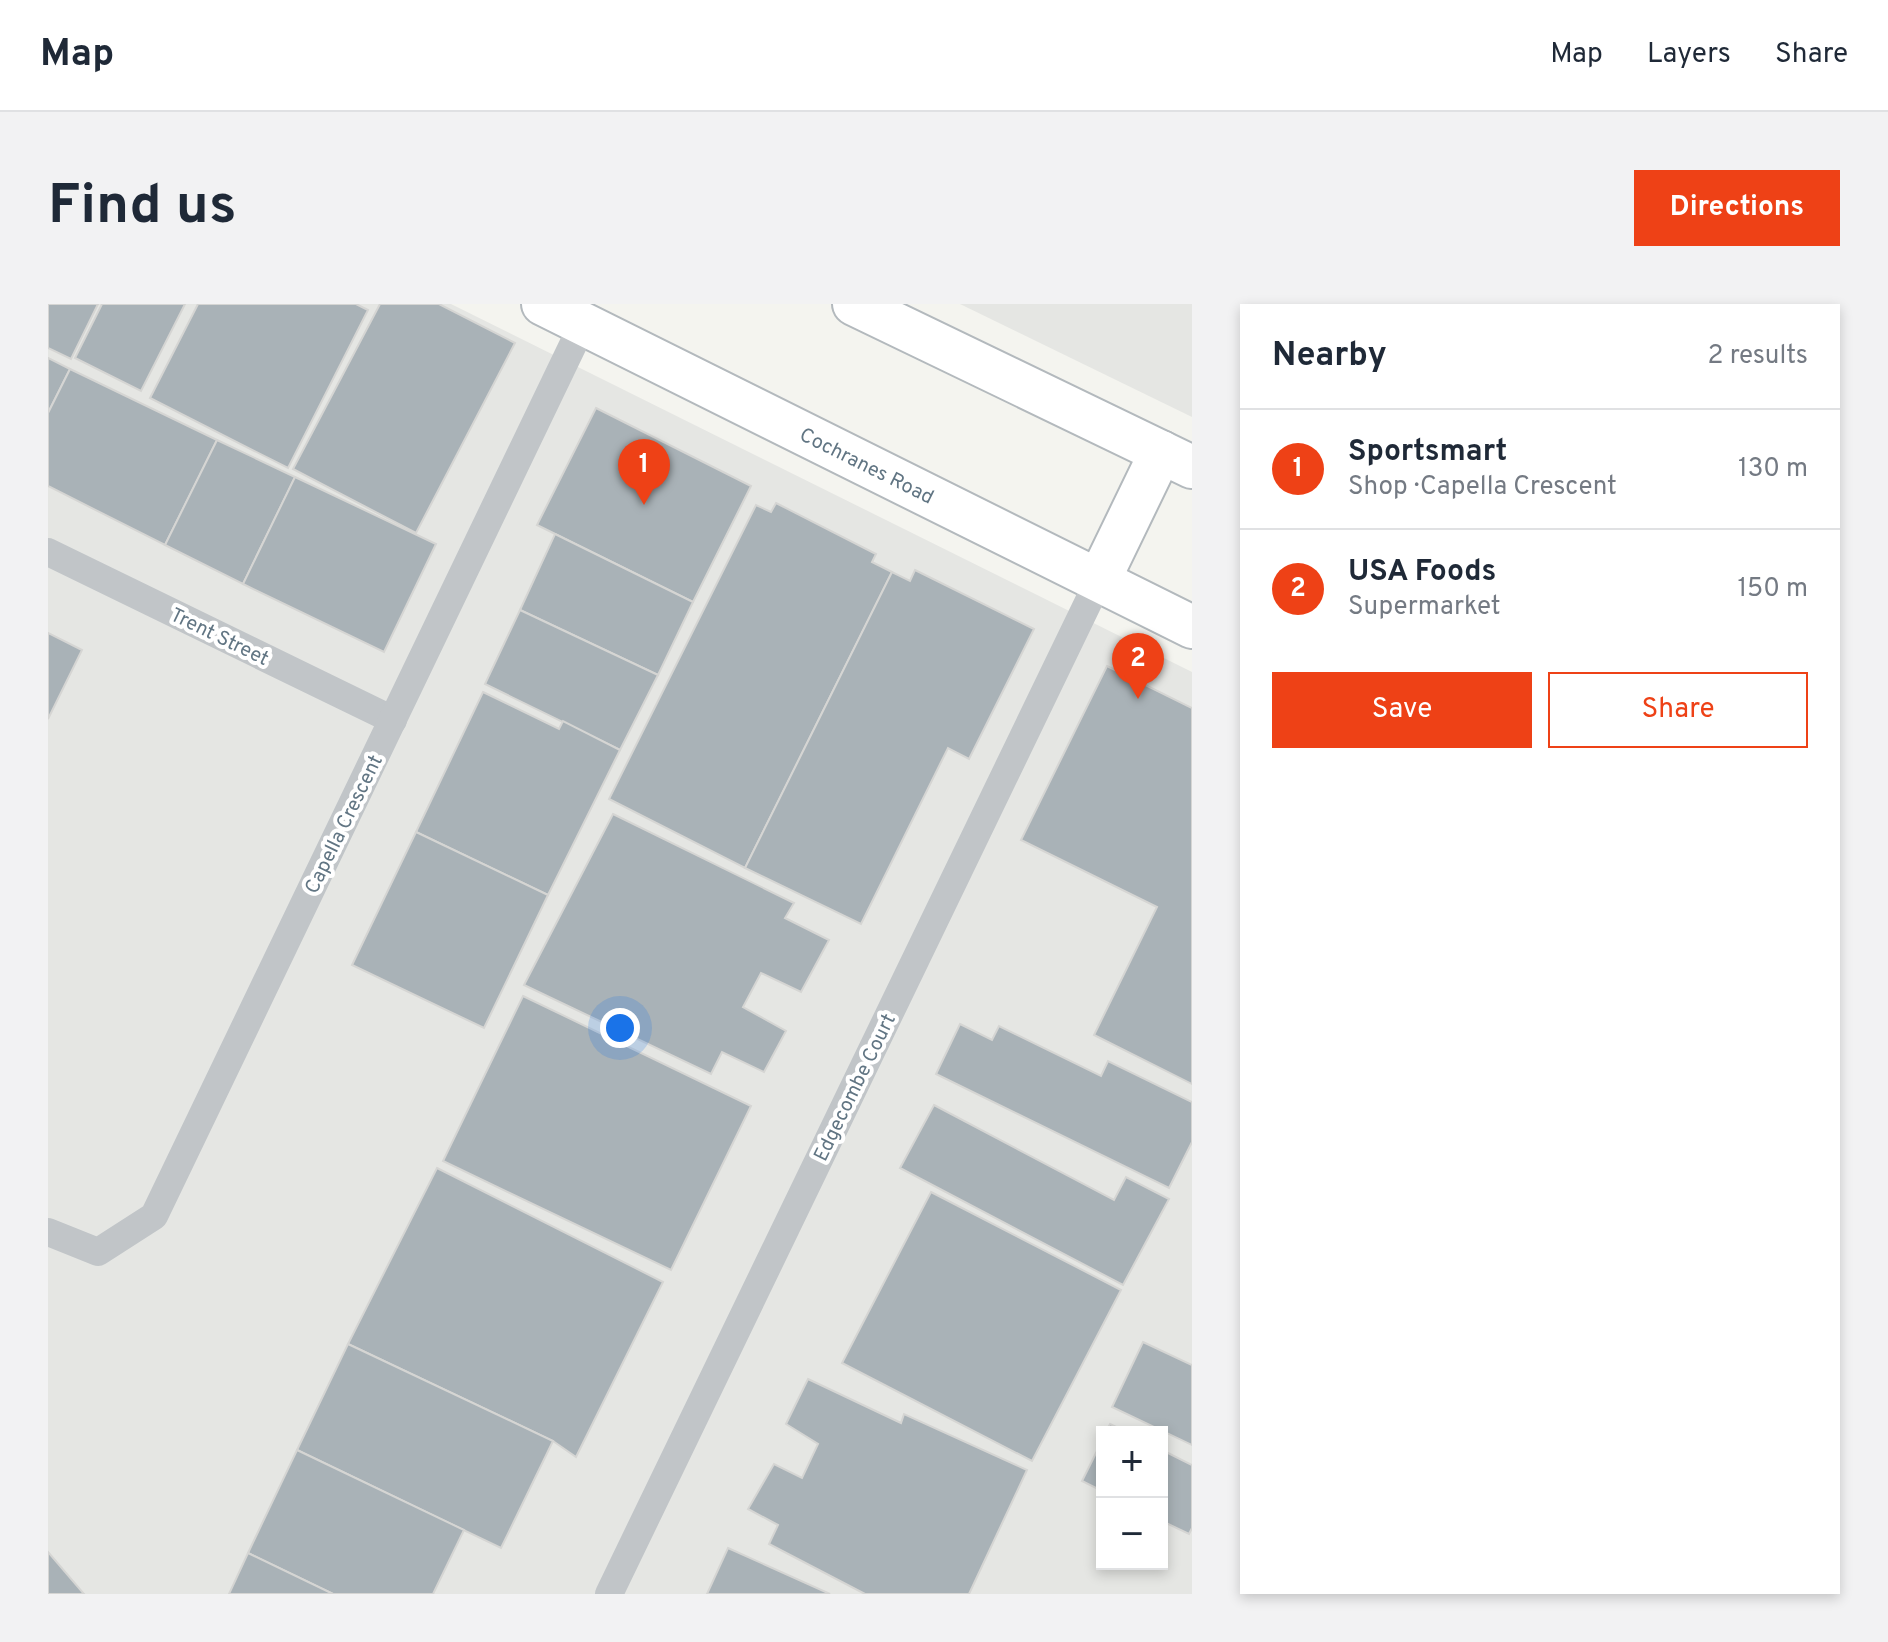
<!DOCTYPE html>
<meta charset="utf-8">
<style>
body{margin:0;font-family:Overpass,sans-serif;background:#f2f2f3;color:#1f2937}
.controls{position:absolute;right:24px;bottom:24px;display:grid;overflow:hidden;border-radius:0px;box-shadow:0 4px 12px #0003}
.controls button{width:72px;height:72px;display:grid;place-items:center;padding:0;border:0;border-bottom:2px solid #e0e1e3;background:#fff;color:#1f2937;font:40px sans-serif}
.you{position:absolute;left:572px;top:724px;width:28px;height:28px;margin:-20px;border:6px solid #fff;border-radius:50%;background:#1a73e8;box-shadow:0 0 0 12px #1a73e833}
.badge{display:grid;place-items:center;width:52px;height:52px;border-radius:50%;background:#ee4116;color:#fff;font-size:26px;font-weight:700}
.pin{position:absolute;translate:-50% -66px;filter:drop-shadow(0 2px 4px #0008)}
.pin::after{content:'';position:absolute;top:42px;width:28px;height:24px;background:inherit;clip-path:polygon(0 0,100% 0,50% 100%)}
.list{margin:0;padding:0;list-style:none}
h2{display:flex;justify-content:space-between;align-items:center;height:104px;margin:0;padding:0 32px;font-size:34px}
h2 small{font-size:26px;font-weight:400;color:#747a83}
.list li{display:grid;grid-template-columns:52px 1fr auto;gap:24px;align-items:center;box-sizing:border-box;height:120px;padding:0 32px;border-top:2px solid #e0e1e3}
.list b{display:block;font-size:30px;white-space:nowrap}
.list p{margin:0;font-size:26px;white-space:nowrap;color:#747a83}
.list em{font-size:26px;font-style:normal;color:#747a83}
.actions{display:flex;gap:16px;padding:24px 32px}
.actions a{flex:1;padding:18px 0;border:2px solid #ee4116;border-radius:0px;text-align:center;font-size:28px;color:#ee4116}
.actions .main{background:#ee4116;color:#fff}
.map{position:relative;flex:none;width:1144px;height:1290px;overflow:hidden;border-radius:0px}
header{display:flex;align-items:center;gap:48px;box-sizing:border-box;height:112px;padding:0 40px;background:#fff;border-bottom:2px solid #e0e1e3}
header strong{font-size:38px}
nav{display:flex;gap:44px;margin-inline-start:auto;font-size:28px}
.intro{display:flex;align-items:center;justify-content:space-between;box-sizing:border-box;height:192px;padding:0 48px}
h1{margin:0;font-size:56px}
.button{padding:20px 36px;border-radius:0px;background:#ee4116;color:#fff;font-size:28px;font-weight:700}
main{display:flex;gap:48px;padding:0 48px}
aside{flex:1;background:#fff;border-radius:0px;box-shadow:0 4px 12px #0003}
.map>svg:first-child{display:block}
.built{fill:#e5e6e3;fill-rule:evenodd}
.building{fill:#a9b2b7;stroke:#d5d5d3;stroke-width:2}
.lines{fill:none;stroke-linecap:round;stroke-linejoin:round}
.secondary-casing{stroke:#b3b9bd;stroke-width:46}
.street{stroke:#c1c5c8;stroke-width:28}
.secondary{stroke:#fff;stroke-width:42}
.labels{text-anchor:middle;stroke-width:8;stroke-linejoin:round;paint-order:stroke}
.street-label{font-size:20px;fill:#617583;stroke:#fff}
</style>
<header>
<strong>Map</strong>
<nav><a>Map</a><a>Layers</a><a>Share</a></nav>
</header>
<div class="intro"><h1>Find us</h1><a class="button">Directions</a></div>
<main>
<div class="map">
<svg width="1144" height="1290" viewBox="0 0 1144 1290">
<rect width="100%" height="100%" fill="#f4f4ef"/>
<!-- built -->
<g class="built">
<path d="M0,0H403L1144,368V1290H0ZM1054,1128H1114V1260H1054Z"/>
<polygon points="912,0 1144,0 1144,113"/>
</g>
<!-- building -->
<g class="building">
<polygon points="0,0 50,0 23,55 0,44"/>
<polygon points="54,0 137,0 93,87 27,54"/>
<polygon points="150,0 308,0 320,6 240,164 102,94"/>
<polygon points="332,0 391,0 467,39 368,229 245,165"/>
<polygon points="0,54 22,65 0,109"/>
<polygon points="22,65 169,136 117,241 0,182 0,109"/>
<polygon points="548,104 703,182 645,298 489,221"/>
<polygon points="169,136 247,173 195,280 117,241"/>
<polygon points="247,173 388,240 336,348 195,280"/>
<polygon points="728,199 828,250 824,258 844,268 697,564 561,495 708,201 723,208"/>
<polygon points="507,230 645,298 610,371 472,306"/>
<polygon points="867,266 986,325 921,455 900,444 813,620 697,564 844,268 862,277"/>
<polygon points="472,306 610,371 572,446 437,380"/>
<polygon points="0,329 34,346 0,415"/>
<polygon points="1059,362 1144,404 1144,780 1046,731 1109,603 973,536"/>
<polygon points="435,388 511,425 515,417 572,446 500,591 368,528"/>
<polygon points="565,510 746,599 737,614 781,636 753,688 713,669 695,703 738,727 716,768 674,748 663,770 476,681"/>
<polygon points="368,528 500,591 436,724 304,661"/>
<polygon points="475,692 703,802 623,966 395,857"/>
<polygon points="912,720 944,736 951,722 1053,772 1060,757 1144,798 1144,838 1121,884 888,770"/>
<polygon points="886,801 1066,896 1078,873 1121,895 1075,981 852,864"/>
<polygon points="389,864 615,978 528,1153 505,1137 300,1040"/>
<polygon points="883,888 1073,986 984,1157 794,1059"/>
<polygon points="1095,1038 1144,1061 1144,1141 1064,1103"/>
<polygon points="300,1040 505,1137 453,1244 249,1146"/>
<polygon points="760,1075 853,1119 856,1110 979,1166 921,1290 817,1290 721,1240 730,1221 700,1205 726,1160 754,1174 770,1140 738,1120"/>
<polygon points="1062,1120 1078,1128 1058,1128"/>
<polygon points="1054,1137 1054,1187 1034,1177"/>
<polygon points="249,1146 416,1226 385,1290 285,1290 200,1249"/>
<polygon points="1114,1146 1144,1161 1144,1224 1141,1230 1114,1217"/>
<polygon points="680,1244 782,1290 659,1290"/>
<polygon points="0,1248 36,1290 0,1290"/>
<polygon points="200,1249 285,1290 181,1290"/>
</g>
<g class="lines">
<!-- secondary casing -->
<g class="secondary-casing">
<g id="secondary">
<path id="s1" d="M495,0L1144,323"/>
<polyline points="806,0 1144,163"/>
<polyline points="1051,276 1113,148"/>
</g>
</g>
<!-- street -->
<g class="street">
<polyline points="0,248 345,416"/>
<polyline points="0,928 50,948 106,912 535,20"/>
<polyline points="561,1290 1051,276"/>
</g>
<!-- secondary -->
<use href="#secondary" class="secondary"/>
</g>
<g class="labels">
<!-- street labels -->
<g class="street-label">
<text dy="7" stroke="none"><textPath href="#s1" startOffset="362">Cochranes Road</textPath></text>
<text transform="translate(172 332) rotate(26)" y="7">Trent Street</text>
<text transform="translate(295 520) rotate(-64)" y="7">Capella Crescent</text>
<text transform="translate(806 783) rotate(-64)" y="7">Edgecombe Court</text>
</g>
</g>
</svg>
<div class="controls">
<button>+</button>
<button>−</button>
</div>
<div class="you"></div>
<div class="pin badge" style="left:596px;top:201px">1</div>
<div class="pin badge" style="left:1090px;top:395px">2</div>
</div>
<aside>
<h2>Nearby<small>2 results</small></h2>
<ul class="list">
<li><span class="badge">1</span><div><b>Sportsmart</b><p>Shop · Capella Crescent</p></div><em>130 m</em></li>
<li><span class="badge">2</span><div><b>USA Foods</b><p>Supermarket</p></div><em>150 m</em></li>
</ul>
<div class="actions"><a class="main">Save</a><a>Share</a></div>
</aside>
</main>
